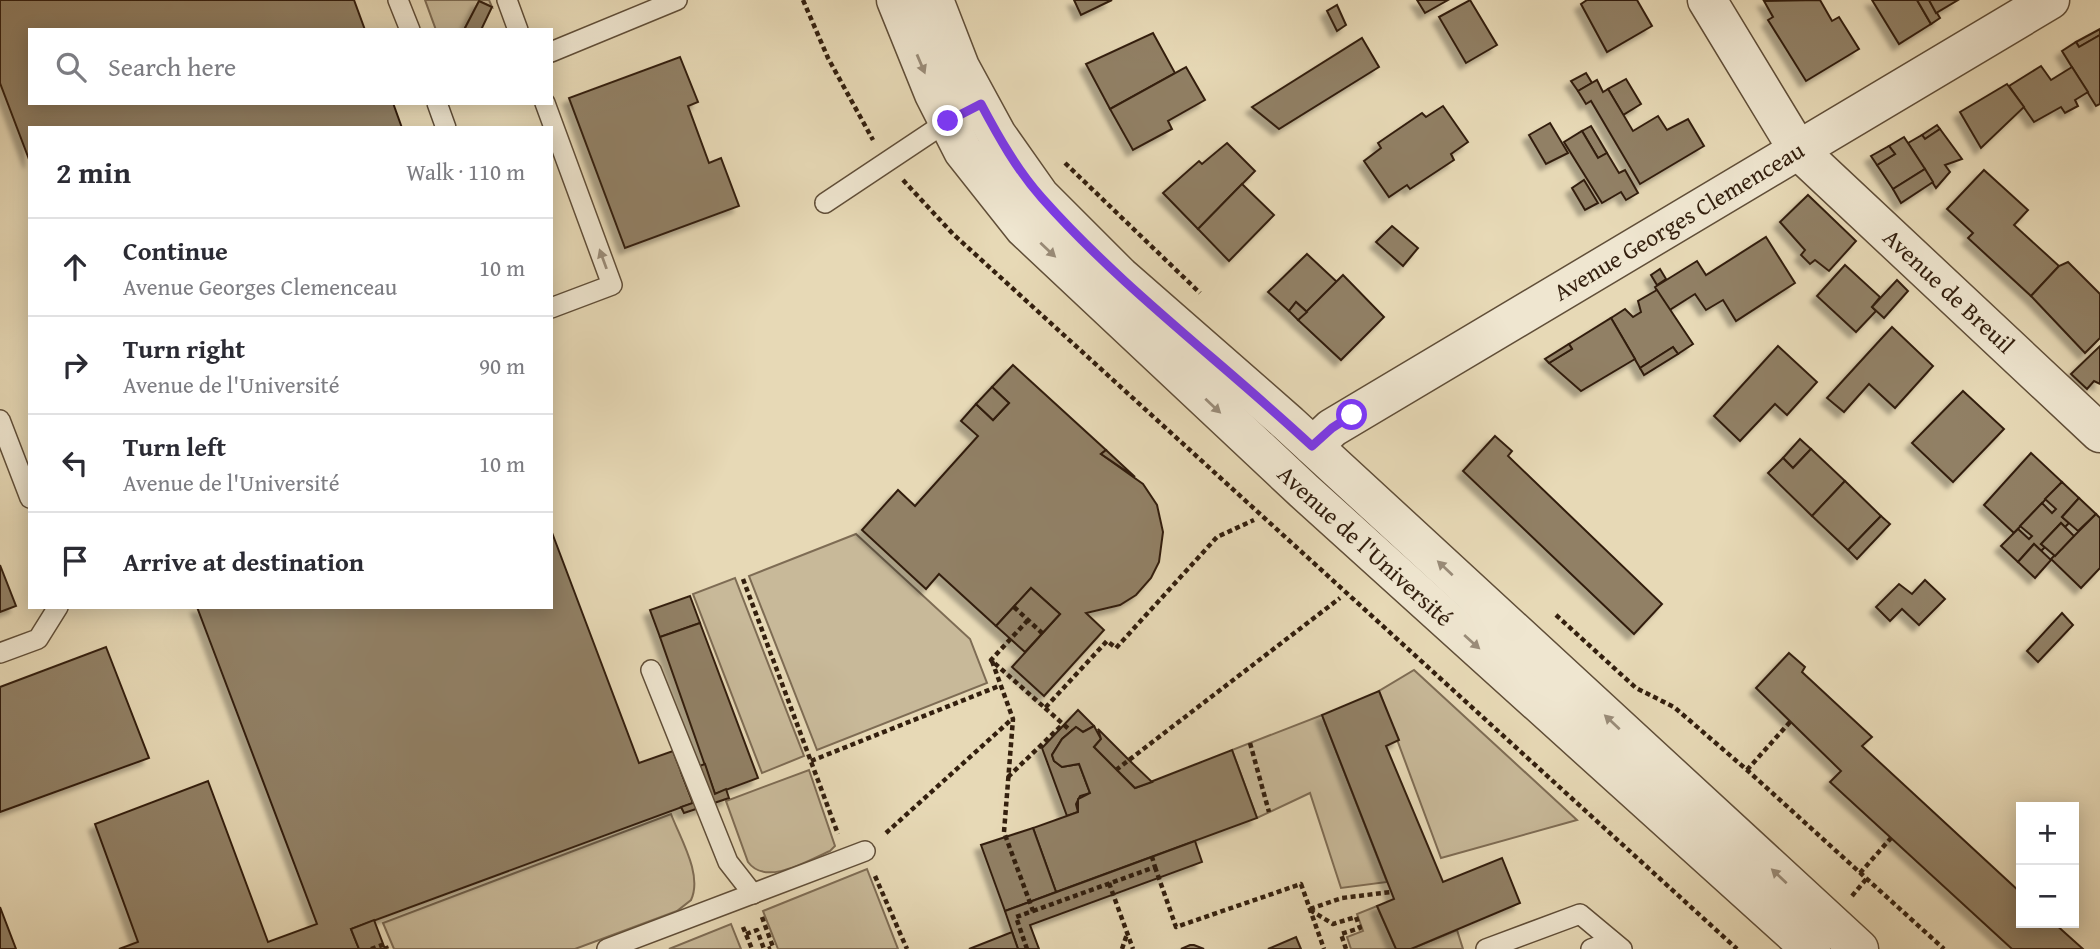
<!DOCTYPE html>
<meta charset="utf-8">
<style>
body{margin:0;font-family:"Gentium Book Plus",serif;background:#f7f7f7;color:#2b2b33}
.controls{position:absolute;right:21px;bottom:21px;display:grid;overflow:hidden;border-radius:0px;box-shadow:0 4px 18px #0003}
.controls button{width:63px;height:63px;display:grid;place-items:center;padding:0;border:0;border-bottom:2px solid #e1e1e2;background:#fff;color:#2b2b33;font:35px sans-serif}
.stop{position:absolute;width:21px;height:21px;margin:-16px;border:5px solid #7c3aed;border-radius:50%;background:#fff}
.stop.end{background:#7c3aed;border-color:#fff;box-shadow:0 2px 7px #0008}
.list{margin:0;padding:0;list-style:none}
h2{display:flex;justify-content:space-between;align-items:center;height:91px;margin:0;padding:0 28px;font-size:30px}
h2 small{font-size:23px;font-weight:400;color:#7c7c81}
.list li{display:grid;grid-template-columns:46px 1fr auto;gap:21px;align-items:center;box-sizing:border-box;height:98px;padding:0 28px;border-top:2px solid #e1e1e2}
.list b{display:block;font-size:26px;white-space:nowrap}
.list p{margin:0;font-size:23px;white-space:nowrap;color:#7c7c81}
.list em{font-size:23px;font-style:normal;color:#7c7c81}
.icon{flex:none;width:38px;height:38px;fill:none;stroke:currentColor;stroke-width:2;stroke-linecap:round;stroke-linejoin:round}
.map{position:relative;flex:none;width:2100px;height:949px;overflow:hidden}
.search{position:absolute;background:#fff;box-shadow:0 4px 18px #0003;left:28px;top:28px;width:525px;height:77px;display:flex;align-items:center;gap:18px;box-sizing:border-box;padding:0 24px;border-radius:0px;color:#7c7c81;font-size:26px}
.panel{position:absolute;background:#fff;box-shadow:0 4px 18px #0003;left:28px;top:126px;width:525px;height:483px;border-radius:0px}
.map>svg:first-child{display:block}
.green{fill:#c8b999;stroke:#7e6c54;stroke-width:2}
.building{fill:#918065;stroke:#331f0e;stroke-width:2;filter:url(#shadow)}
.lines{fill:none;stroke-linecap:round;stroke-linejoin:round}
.service-casing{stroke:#604e38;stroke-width:22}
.minor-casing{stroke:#604e38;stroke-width:41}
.tertiary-casing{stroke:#604e38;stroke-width:41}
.path{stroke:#331f0e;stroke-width:4.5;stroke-dasharray:5 3.5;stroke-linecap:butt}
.service{stroke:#efe6d0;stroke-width:19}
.minor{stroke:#efe6d0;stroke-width:38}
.tertiary{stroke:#efe6d0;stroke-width:38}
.oneway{fill:#9a8c79}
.route{stroke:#7c3aed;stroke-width:9}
.labels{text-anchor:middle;stroke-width:6;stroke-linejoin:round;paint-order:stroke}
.street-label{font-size:24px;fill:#331f0e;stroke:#efe6d0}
</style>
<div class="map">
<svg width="2100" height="949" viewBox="0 0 2100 949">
<defs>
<filter id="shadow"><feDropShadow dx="-6" dy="6" stdDeviation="2" flood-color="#0004"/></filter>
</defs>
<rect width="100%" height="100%" fill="#e7d9b6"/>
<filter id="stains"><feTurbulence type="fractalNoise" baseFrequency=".00286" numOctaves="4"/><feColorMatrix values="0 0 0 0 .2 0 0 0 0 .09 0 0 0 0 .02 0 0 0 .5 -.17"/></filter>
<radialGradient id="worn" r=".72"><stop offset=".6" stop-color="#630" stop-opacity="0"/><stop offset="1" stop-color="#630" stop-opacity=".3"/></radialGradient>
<!-- green -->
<g class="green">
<polygon points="425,0 489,0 492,7 479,1 465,28 468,30 436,30"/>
<polygon points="856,534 970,639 987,683 817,750 749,576"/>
<polygon points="735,578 804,756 762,773 693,594"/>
<polygon points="1414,670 1577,820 1441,858 1379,691"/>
<polygon points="1322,715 1387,882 1341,888 1310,793 1257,818 1232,750"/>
<path d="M809,770L835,846L830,851C809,860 766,887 748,862L726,801Z"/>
<path d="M671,814C680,838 703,875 691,900L677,911L575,949H394L383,923Z"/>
<polygon points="867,869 898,949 778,949 763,911"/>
<polygon points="1377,906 1396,949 1351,949 1347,937 1363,931 1357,914"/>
<polygon points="731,924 741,949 669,949"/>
<polygon points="1457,930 1463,949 1411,949"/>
</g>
<!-- building -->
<g class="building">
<polygon points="0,0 354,0 365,30 30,30 30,103 393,103 402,128 30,128 30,162 0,83"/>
<polygon points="1074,0 1112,0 1081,15"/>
<polygon points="1417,0 1448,0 1425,13"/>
<polygon points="1470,0 1497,45 1466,63 1439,17"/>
<polygon points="1587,0 1637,0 1652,26 1607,52 1581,4"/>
<polygon points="1820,0 1832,21 1839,17 1859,49 1806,81 1768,20 1773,17 1764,1"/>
<polygon points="1872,0 1917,0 1931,24 1899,44"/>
<polygon points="1917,0 1929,0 1940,18 1931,24"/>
<polygon points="1929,0 1958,0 1936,13"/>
<polygon points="479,1 492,7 481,30 468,30 465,28"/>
<polygon points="1337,5 1346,25 1337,31 1327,11"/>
<polygon points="2100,29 2100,35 2079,47 2076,42"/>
<polygon points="1153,33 1175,73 1110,109 1086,64"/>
<polygon points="2100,35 2100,104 2096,106 2062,51 2076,42 2079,47"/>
<polygon points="1362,38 1379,67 1279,129 1252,107"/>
<polygon points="680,57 698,102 688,106 709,163 721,158 739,206 625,248 569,98"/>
<polygon points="2041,66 2051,80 2072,67 2088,92 2075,100 2078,106 2065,113 2061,107 2034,122 2009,86"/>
<polygon points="1186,67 1205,100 1168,121 1172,129 1133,150 1110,109"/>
<polygon points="1586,73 1592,83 1578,91 1571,81"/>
<polygon points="1626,79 1641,104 1623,115 1608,89"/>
<polygon points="1597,80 1603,92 1608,89 1633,131 1658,116 1667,130 1688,119 1704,146 1640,184 1591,101 1586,104 1578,91"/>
<polygon points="2007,84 2024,107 1981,148 1960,112"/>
<polygon points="1443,106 1468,142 1451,154 1454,160 1410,189 1407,185 1389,197 1364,161 1381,148 1378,143 1422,113 1426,117"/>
<polygon points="1550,123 1568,153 1546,164 1529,135"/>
<polygon points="1937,125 1940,129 1925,139 1922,135"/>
<polygon points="1591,126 1607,153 1598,158 1582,131"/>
<polygon points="1940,129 1962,159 1945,165 1950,172 1936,188 1908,143 1922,135 1925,139"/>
<polygon points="1582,131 1598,158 1607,153 1619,173 1625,170 1638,193 1626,200 1621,192 1602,203 1564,142"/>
<polygon points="1904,137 1925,169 1893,189 1877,165 1895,154 1889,146"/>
<polygon points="1227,143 1255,171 1198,229 1163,193 1199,161 1202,164"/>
<polygon points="1889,146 1895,154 1877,165 1871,156"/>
<polygon points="1925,169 1933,182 1901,203 1893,189"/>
<polygon points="1984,170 2028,210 2014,225 2059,266 2031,296 1968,238 1973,233 1947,209"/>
<polygon points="1584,180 1598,203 1585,210 1572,188"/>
<polygon points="1242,184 1274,215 1229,261 1198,229"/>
<polygon points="1808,195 1856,241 1829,271 1815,260 1810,264 1801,255 1805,250 1780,222"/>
<polygon points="1392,226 1418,248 1403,266 1376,242"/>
<polygon points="1766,237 1795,283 1736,321 1723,300 1706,310 1695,294 1668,311 1655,287 1697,261 1706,275"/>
<polygon points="1307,254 1337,282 1307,312 1296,302 1289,311 1268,292"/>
<polygon points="2068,262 2100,294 2100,338 2085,353 2031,296 2059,266"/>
<polygon points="1845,265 1880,297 1872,307 1876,311 1856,332 1817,296"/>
<polygon points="1660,269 1666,279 1657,285 1651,275"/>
<polygon points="1343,275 1384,317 1341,360 1298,320"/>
<polygon points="1897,280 1908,291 1884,318 1872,307"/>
<polygon points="1657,290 1693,344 1678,354 1673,347 1640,368 1611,318 1625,309 1633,317 1641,312 1638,301"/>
<polygon points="1296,302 1307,312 1298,320 1289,311"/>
<polygon points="1611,318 1635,359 1581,391 1549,363 1572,349 1569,344"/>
<polygon points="1892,327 1933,366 1895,408 1869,384 1844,412 1827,398"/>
<polygon points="1569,344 1572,349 1549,363 1545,359"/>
<polygon points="1778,346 1817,382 1787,415 1775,404 1740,441 1714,416"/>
<polygon points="2100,346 2100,384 2094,381 2087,389 2071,374"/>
<polygon points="1673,347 1678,354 1644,375 1640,368"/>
<polygon points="1013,365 1106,450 1101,454 1143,484 1157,505 1163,532 1159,562 1151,578 1136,595 1120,605 1086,613 1104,630 1044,696 1012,667 1060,614 1031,588 996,626 939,574 926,589 862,530 898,490 915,506 978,436 961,421 976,404 993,420 1009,403 992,387"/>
<polygon points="992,387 1009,403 993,420 976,404"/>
<polygon points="1963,391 2004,429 1953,482 1912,443"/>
<polygon points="1495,436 1512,451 1508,456 1662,604 1634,634 1463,471"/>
<polygon points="1800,439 1811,449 1793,468 1783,458"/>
<polygon points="1811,449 1845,481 1812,516 1768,473 1783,458 1793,468"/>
<polygon points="1106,450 1135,477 1101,454"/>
<polygon points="2031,453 2062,482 2014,533 1984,505"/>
<polygon points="1845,481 1881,516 1848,550 1812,516"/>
<polygon points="2062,482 2079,498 2062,517 2069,523 2065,527 2061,523 2041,544 2045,547 2041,551 2034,544 2018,562 2001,546 2018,529 2029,539 2032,536 2020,526 2042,503 2052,513 2056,509 2045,499"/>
<polygon points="2079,498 2096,514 2078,531 2062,517"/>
<polygon points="2096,514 2100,518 2100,568 2081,588 2051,559"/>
<polygon points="1881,516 1890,524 1857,559 1848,550"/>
<polygon points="2061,523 2074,536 2055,556 2041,544"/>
<polygon points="551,530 639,763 673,751 693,803 351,929 359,949 119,949 138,942 95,824 208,781 268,942 317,924 197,607 551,607"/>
<polygon points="2034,544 2051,560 2035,578 2018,562"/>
<polygon points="0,565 16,606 0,612"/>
<polygon points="1925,580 1945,599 1919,625 1902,609 1890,621 1876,607 1899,584 1912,594"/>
<polygon points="1031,588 1060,614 1025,652 996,626"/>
<polygon points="690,596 700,623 660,637 650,610"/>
<polygon points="2062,613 2073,625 2038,662 2027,651"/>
<polygon points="700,623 758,778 715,794 660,637"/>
<polygon points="106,647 149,758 0,812 0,687"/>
<polygon points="1789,653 1805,667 1802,672 1872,737 1862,746 2021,893 2021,923 2054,923 2083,949 2012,949 1830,782 1841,771 1756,688"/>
<polygon points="1379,691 1399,740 1386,746 1443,882 1502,858 1520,903 1411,949 1396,949 1377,906 1394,899 1322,715"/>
<polygon points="1078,710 1094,726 1083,732 1076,727 1062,739 1052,755 1054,761 1062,767 1079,764 1090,793 1080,796 1076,804 1078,812 1067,816 1042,748"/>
<polygon points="1094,726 1101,739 1094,747 1135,788 1232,750 1257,818 1056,892 1033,828 1078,812 1078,799 1090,793 1079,764 1062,767 1054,761 1052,755 1062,739 1076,727 1083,732"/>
<polygon points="1098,729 1129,760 1152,782 1135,788 1094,747 1101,739"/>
<polygon points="705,764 715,794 726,789 729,798 684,813 681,807 693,803 681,772"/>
<polygon points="1033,828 1056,892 1005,911 981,845"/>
<polygon points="1195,841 1202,862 1030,925 1039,949 1018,949 1005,911"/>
<polygon points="0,907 16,949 0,949"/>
<polygon points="374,920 385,949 359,949 351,929"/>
<polygon points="1012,932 1018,949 969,949"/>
<polygon points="1296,937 1301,949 1268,949"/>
<polygon points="1190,945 1194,945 1204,949 1181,949"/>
</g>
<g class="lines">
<!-- service casing -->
<g class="service-casing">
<g id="service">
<polyline points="398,0 410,30"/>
<polyline points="507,0 518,30"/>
<polyline points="551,52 677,0"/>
<polyline points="437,103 446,128"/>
<polyline points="545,103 612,285 551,308"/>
<polyline points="825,203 948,121"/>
<polyline points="0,420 30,498"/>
<polyline points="0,653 38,639 58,607"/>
<polyline points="651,670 728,862 753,894"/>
<polyline points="607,949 865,851"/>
<polyline points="1486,949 1580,914 1622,949"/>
<polyline points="1591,949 1612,941"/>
</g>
</g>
<!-- minor casing -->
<g class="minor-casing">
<g id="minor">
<path id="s1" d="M1707,0L1798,150L2100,433"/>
<path id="s2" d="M1313,446L1332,428L2050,0"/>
</g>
</g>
<!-- tertiary casing -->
<g class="tertiary-casing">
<g id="tertiary">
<path id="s3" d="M896,0L934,94L963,151L1024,228L1304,491L1811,949"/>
<polyline points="934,0 960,67 997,135 1040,196 1120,276 1289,424 1859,949"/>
</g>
</g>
<!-- path -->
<g class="path">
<polyline points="803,0 828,58 873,140"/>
<polyline points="1065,163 1200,293"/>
<polyline points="903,180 953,234 1737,949"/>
<polyline points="743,579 838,834"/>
<polyline points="1014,607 1042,633"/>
<polyline points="1556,615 1636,688 1674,707 1747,770 1944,949"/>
<polyline points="1028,620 991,660 1045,708 1107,641 1116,648 1217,537 1254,520"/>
<polyline points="992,661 1013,719 1004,832 1033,911 1016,917 1027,949"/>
<polyline points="1045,708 1071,731"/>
<polyline points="1250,743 1269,812"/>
<polyline points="811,761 999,686"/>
<polyline points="1116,770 1340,598"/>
<polyline points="1747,770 1790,722"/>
<polyline points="1008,777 1063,724"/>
<polyline points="886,833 1012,719"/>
<polyline points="1155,867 1176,927 1301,884 1324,949"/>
<polyline points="1860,873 1891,838"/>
<polyline points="875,876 907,949"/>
<polyline points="1109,883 1133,949"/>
<polyline points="1852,896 1867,878"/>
<polyline points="1310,909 1342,898 1391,892"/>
<polyline points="1310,910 1333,924 1356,917 1360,928 1341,934 1346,949"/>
<polyline points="1033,911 1155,867 1152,857"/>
<polyline points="762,917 773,947 768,949"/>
<polyline points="743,927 752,949"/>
<polyline points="746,934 757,930 764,949"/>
<polyline points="371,949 385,944 387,949"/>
<polyline points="1122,949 1127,934"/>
</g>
<!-- service -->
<use href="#service" class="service"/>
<!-- minor -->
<use href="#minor" class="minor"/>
<!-- tertiary -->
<use href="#tertiary" class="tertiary"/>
</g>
<!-- one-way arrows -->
<defs><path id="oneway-solid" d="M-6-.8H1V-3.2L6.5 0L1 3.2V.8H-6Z" transform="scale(1.75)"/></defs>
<g class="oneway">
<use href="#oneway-solid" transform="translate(921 64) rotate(67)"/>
<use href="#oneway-solid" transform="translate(1048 250) rotate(43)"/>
<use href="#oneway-solid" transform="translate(603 259) rotate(-110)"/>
<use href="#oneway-solid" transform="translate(1213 406) rotate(43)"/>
<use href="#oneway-solid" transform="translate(1445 568) rotate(-137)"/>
<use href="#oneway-solid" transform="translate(1472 642) rotate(42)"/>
<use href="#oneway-solid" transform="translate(1612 722) rotate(-137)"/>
<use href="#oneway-solid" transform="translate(1779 876) rotate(-137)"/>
</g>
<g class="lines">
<!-- route -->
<path class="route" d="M948,121L981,104C998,136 1017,170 1042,198C1123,289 1223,363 1312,446L1332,428L1352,415"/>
</g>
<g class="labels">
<!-- street labels -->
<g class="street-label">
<text dy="8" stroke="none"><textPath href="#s2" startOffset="430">Avenue Georges Clemenceau</textPath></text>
<text dy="8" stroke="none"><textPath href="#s1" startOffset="382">Avenue de Breuil</textPath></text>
<text dy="8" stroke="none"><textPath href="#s3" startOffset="730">Avenue de l'Université</textPath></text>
</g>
</g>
<rect width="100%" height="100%" filter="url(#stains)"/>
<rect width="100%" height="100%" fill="url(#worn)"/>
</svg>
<div class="controls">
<button>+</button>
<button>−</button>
</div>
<div class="stop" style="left:1352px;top:415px"></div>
<div class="stop end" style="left:948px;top:121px"></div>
<div class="search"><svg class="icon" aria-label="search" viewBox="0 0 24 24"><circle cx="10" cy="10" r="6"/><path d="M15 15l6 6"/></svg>Search here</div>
<section class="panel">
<h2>2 min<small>Walk · 110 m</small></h2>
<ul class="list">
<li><svg class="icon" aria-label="ahead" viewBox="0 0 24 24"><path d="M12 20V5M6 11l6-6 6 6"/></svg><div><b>Continue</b><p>Avenue Georges Clemenceau</p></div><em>10 m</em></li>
<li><svg class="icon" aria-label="right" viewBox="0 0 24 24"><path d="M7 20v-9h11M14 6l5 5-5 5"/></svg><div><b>Turn right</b><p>Avenue de l'Université</p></div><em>90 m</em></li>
<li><svg class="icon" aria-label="left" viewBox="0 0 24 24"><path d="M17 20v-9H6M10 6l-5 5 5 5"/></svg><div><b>Turn left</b><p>Avenue de l'Université</p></div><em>10 m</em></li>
<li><svg class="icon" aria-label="arrive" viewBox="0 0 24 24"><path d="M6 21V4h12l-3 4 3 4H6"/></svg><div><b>Arrive at destination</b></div></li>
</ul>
</section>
</div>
